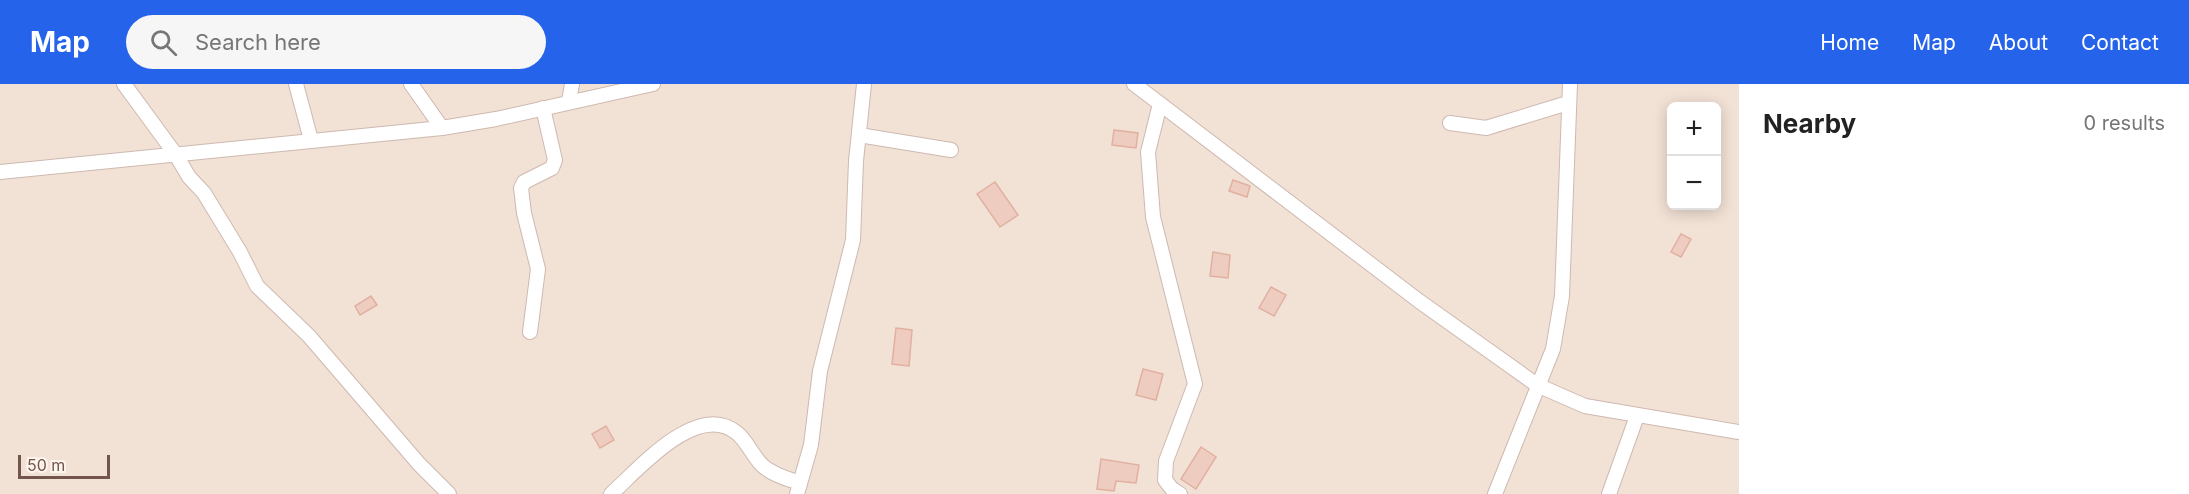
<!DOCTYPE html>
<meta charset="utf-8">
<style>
body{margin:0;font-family:Inter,sans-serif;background:#f6f6f6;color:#222}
.controls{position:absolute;right:18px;top:18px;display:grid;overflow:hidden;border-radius:9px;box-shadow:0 3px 15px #0003}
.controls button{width:54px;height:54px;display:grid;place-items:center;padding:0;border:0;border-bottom:2px solid #e0e0e0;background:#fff;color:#222;font:30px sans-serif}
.scale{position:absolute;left:18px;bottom:15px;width:92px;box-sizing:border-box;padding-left:6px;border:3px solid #73554c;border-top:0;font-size:16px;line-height:21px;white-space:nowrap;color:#73554c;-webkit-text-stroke:4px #fef5ed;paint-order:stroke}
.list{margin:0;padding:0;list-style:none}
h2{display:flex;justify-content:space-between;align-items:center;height:78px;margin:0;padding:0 24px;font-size:26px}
h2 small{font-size:20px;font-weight:400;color:#767676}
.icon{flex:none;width:33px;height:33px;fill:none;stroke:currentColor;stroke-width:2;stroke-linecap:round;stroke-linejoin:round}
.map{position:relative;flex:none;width:1739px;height:410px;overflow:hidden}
header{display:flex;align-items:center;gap:36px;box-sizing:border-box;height:84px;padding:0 30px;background:#2563eb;color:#fff}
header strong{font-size:28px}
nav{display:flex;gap:33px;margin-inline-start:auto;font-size:21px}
.search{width:420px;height:54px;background:#f6f6f6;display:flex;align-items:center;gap:15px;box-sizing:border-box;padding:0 21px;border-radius:33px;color:#767676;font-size:22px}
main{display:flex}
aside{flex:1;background:#fff}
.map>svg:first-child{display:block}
.residential{fill:#f2e1d5;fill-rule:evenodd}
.building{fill:#efccc0;stroke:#e1b0a1;stroke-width:1.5}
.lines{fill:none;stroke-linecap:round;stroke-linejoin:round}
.minor-casing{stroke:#ceb9b0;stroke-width:16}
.minor{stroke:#fff;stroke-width:14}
</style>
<header>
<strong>Map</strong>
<div class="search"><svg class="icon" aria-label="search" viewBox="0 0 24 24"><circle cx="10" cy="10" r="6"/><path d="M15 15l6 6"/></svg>Search here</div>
<nav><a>Home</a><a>Map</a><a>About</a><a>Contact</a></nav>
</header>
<main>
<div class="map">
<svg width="1739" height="410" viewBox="0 0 1739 410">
<rect width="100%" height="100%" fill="#fbf0e7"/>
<!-- residential -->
<path class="residential" d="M0,0H1739V410H0ZM1672,22H1716V122H1672Z"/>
<!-- building -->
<g class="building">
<polygon points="1114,46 1138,49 1136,64 1112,61"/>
<polygon points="1233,96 1250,102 1247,113 1229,107"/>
<polygon points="995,98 1018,131 1000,143 977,110"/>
<polygon points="1681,150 1691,155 1681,173 1671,168"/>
<polygon points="1213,168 1230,171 1228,194 1210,192"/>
<polygon points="1271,203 1286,211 1274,232 1259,224"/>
<polygon points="371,212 377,221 360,231 355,222"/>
<polygon points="896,244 912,246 909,282 892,280"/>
<polygon points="1143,285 1163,290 1156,316 1136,311"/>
<polygon points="606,342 614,356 600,364 592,350"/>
<polygon points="1201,363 1216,373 1196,405 1181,395"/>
<polygon points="1101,375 1139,381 1136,399 1116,397 1114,407 1097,405"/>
</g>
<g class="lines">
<!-- minor casing -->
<g class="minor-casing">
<g id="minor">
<polyline points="124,0 176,71 189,93 204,109 240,168 257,202 309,252 419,380 449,410"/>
<polyline points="296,0 311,56"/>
<polyline points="411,0 442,44"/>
<polyline points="1134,0 1419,217 1537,301 1585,322 1739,348"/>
<polyline points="569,17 572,0"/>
<polyline points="1160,20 1148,68 1153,133 1195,300 1166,377 1165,396 1172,405 1180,410"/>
<polyline points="1450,39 1486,44 1568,19"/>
<polyline points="859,51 951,66"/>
<polyline points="0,88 442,44 496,35 653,0"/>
<polyline points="530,248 538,185 524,129 521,104 524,98 552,84 555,76 543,24"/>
<path d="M611,410C637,387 697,316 737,349C748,358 753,373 763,382C773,391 788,395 800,399"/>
<polyline points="797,410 811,361 820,287 853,156 856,77 864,0"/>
<polyline points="1495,410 1553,265 1562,212 1570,0"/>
<polyline points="1609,410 1637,332"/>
</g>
</g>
<!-- minor -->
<use href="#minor" class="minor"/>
</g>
</svg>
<div class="controls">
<button>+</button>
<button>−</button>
</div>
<div class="scale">50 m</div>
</div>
<aside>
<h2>Nearby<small>0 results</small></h2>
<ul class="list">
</ul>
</aside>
</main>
